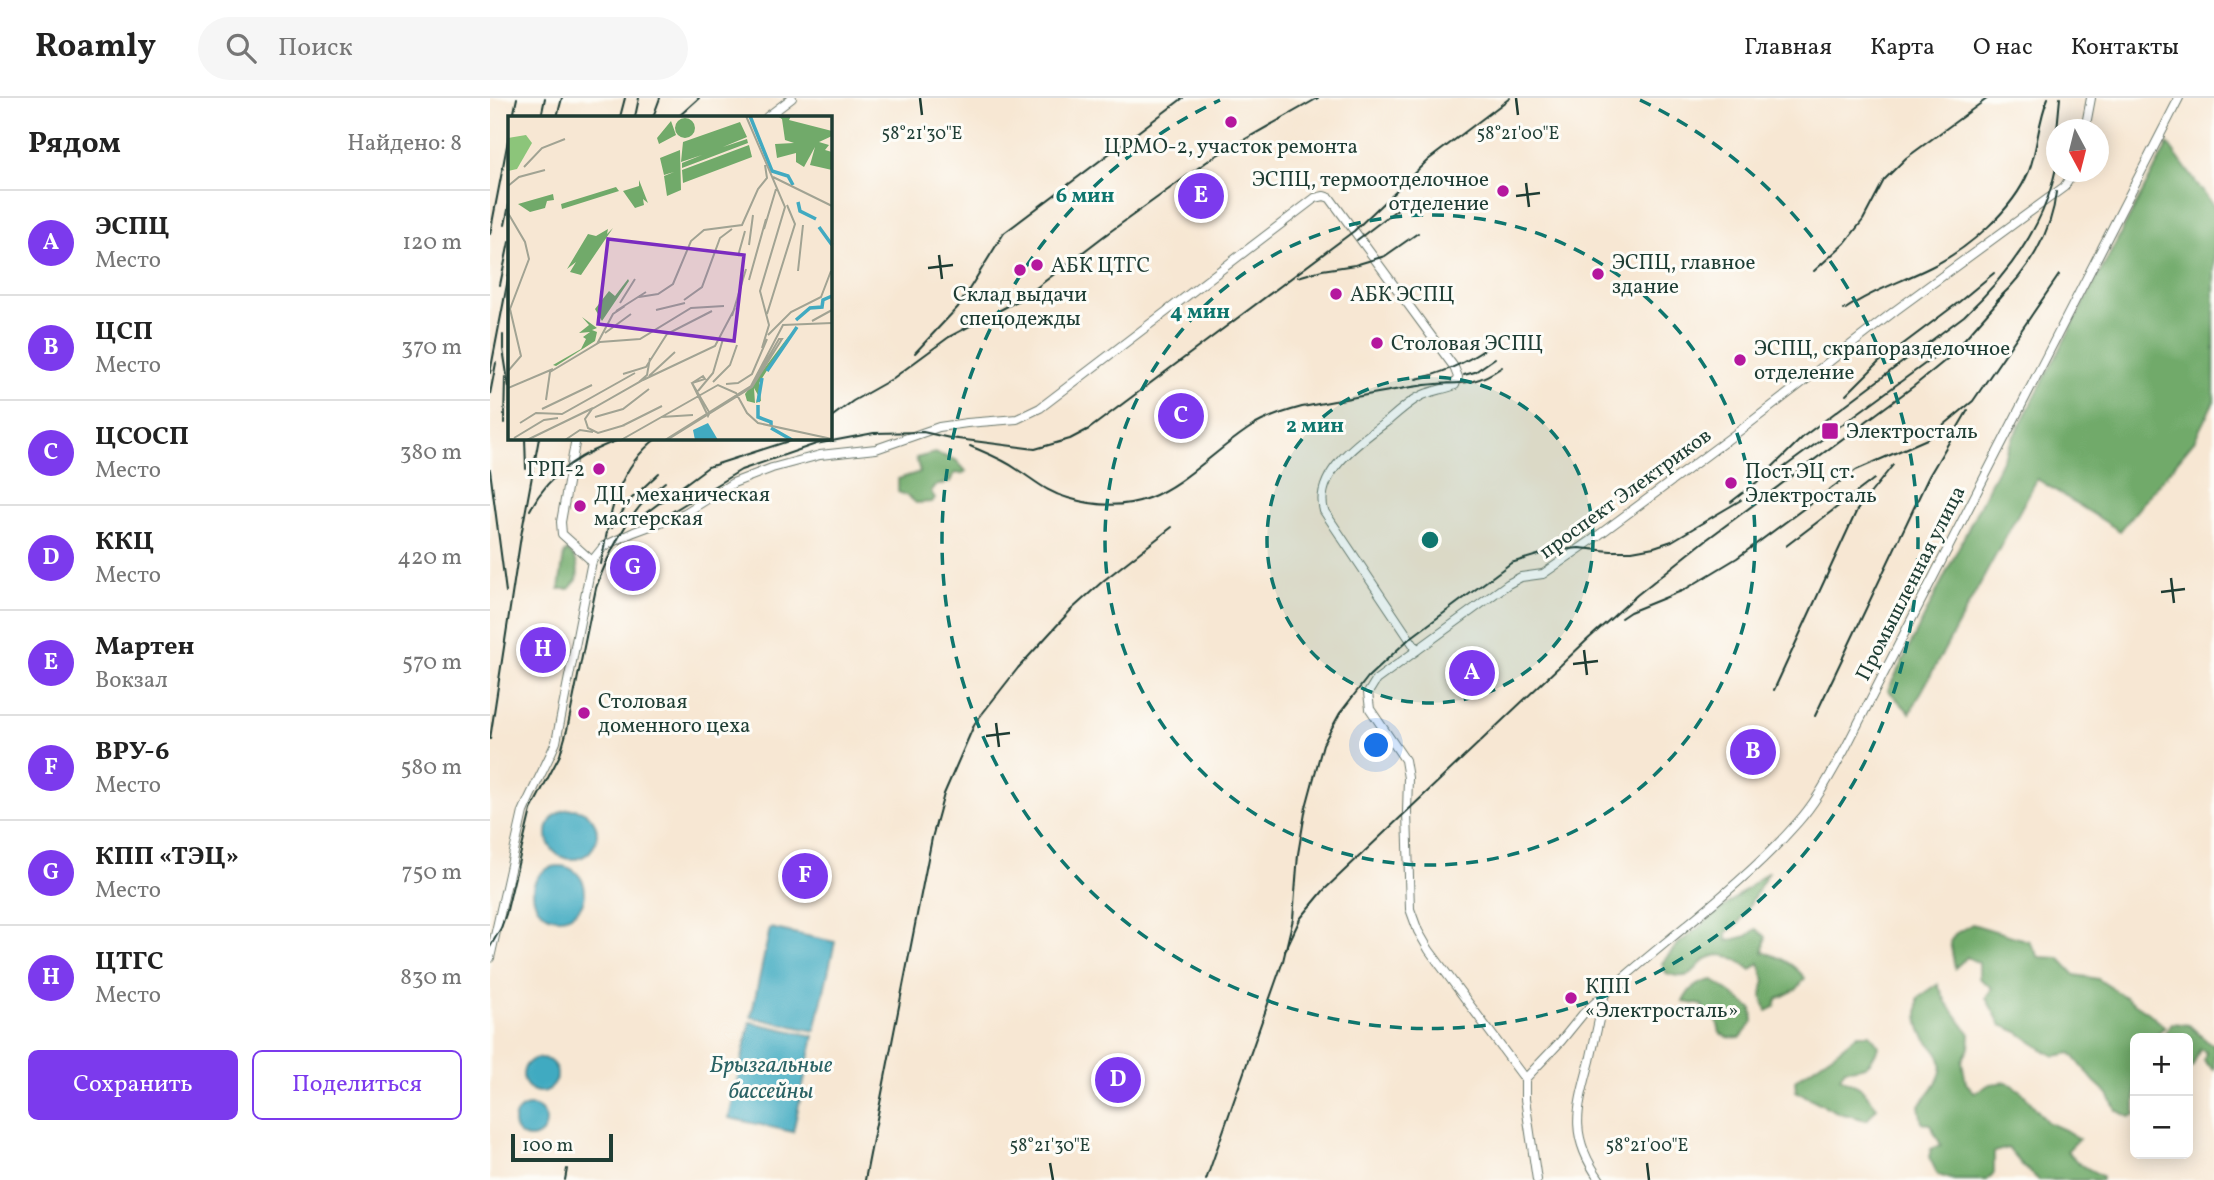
<!DOCTYPE html>
<html lang="ru">
<meta charset="utf-8">
<style>
body{margin:0;font-family:Vollkorn,serif;background:#f6f6f6;color:#222}
.controls{position:absolute;right:21px;bottom:21px;display:grid;overflow:hidden;border-radius:10px;box-shadow:0 4px 18px #0003}
.controls button{width:63px;height:63px;display:grid;place-items:center;padding:0;border:0;border-bottom:2px solid #e0e0e0;background:#fff;color:#222;font:35px sans-serif}
.compass{position:absolute;left:1556px;top:21px;width:63px;height:63px;border-radius:50%;background:#fff;box-shadow:0 4px 18px #0003;rotate:173deg}
.scale{position:absolute;left:21px;bottom:18px;width:102px;box-sizing:border-box;padding-left:7px;border:4px solid #1f3d34;border-top:0;font-size:19px;line-height:24px;white-space:nowrap;color:#1f3d34;-webkit-text-stroke:5px #fdfcf7;paint-order:stroke}
.you{position:absolute;left:887px;top:648px;width:24px;height:24px;margin:-18px;border:5px solid #fff;border-radius:50%;background:#1a73e8;box-shadow:0 0 0 10px #1a73e833}
.badge{display:grid;place-items:center;width:46px;height:46px;border-radius:50%;background:#7c3aed;color:#fff;font-size:23px;font-weight:700}
.pin{position:absolute;translate:-50% -50%;border:4px solid #fff;box-shadow:0 2px 7px #0006}
.list{margin:0;padding:0;list-style:none}
h2{display:flex;justify-content:space-between;align-items:center;height:91px;margin:0;padding:0 28px;font-size:30px}
h2 small{font-size:23px;font-weight:400;color:#767676}
.list li{display:grid;grid-template-columns:46px 1fr auto;gap:21px;align-items:center;box-sizing:border-box;height:105px;padding:0 28px;border-top:2px solid #e0e0e0}
.list b{display:block;font-size:26px;white-space:nowrap}
.list p{margin:0;font-size:23px;white-space:nowrap;color:#767676}
.list em{font-size:23px;font-style:normal;color:#767676}
.actions{display:flex;gap:14px;padding:21px 28px}
.actions a{flex:1;padding:16px 0;border:2px solid #7c3aed;border-radius:10px;text-align:center;font-size:24px;color:#7c3aed}
.actions .main{background:#7c3aed;color:#fff}
.icon{flex:none;width:38px;height:38px;fill:none;stroke:currentColor;stroke-width:2;stroke-linecap:round;stroke-linejoin:round}
.map{position:relative;flex:none;width:1724px;height:1082px;overflow:hidden}
header{display:flex;align-items:center;gap:42px;box-sizing:border-box;height:98px;padding:0 35px;background:#fff;border-bottom:2px solid #e0e0e0}
header strong{font-size:33px}
nav{display:flex;gap:38px;margin-inline-start:auto;font-size:24px}
.search{width:490px;height:63px;background:#f6f6f6;display:flex;align-items:center;gap:18px;box-sizing:border-box;padding:0 24px;border-radius:38px;color:#767676;font-size:26px}
main{display:flex}
aside{flex:1;background:#fff}
.map>svg:first-child{display:block}
.forest{fill:#71aa6a;stroke:#48744f;stroke-width:2}
.water{fill:#41aac1;stroke:#30747a;stroke-width:2}
.lines{fill:none;stroke-linecap:round;stroke-linejoin:round}
.minor-casing{stroke:#6b786c;stroke-width:10}
.minor{stroke:#fff;stroke-width:8}
.rail{stroke:#1f3d34;stroke-width:2}
.ticks{fill:none;stroke:#1f3d34;stroke-width:2.5}
.ring{fill:none;stroke:#0f766e;stroke-width:3.5;stroke-dasharray:12 9}
.poi-dot{fill:#b5179e;stroke:#fdfcf7;stroke-width:2.5}
.labels{text-anchor:middle;stroke-width:6;stroke-linejoin:round;paint-order:stroke}
.poi-label{font-size:21px;fill:#1f3d34;stroke:#fdfcf7;text-anchor:start}
.street-label{font-size:21px;fill:#1f3d34;stroke:#fdfcf7}
.water-label{font-size:23px;font-style:italic;fill:#2b6365;stroke:#fdfcf7}
.inset-river{fill:none;stroke:#41aac1;stroke-width:3.5}
.inset-road{fill:none;stroke:#a1a393;stroke-width:2}
.view{fill:#7b2cbf;fill-opacity:0.15;stroke:#7b2cbf;stroke-width:3.5}
.inset-edge{fill:none;stroke:#1f3d34;stroke-width:3.5}
.ticks-label{font-size:18px;text-anchor:middle;fill:#1f3d34;stroke:#fdfcf7;stroke-width:6;stroke-linejoin:round;paint-order:stroke}
.centre{fill:#0f766e;stroke:#fdfcf7;stroke-width:3.5}
.ring-label{font-size:21px;text-anchor:middle;font-weight:bold;fill:#0f766e;stroke:#fdfcf7;stroke-width:6;stroke-linejoin:round;paint-order:stroke}
</style>
<header>
<strong>Roamly</strong>
<div class="search"><svg class="icon" aria-label="search" viewBox="0 0 24 24"><circle cx="10" cy="10" r="6"/><path d="M15 15l6 6"/></svg>Поиск</div>
<nav><a>Главная</a><a>Карта</a><a>О нас</a><a>Контакты</a></nav>
</header>
<main>
<aside>
<h2>Рядом<small>Найдено: 8</small></h2>
<ul class="list">
<li><span class="badge">A</span><div><b>ЭСПЦ</b><p>Место</p></div><em>120 m</em></li>
<li><span class="badge">B</span><div><b>ЦСП</b><p>Место</p></div><em>370 m</em></li>
<li><span class="badge">C</span><div><b>ЦСОСП</b><p>Место</p></div><em>380 m</em></li>
<li><span class="badge">D</span><div><b>ККЦ</b><p>Место</p></div><em>420 m</em></li>
<li><span class="badge">E</span><div><b>Мартен</b><p>Вокзал</p></div><em>570 m</em></li>
<li><span class="badge">F</span><div><b>ВРУ-6</b><p>Место</p></div><em>580 m</em></li>
<li><span class="badge">G</span><div><b>КПП «ТЭЦ»</b><p>Место</p></div><em>750 m</em></li>
<li><span class="badge">H</span><div><b>ЦТГС</b><p>Место</p></div><em>830 m</em></li>
</ul>
<div class="actions"><a class="main">Сохранить</a><a>Поделиться</a></div>
</aside>
<div class="map">
<svg width="1724" height="1082" viewBox="0 0 1724 1082">
<rect width="100%" height="100%" fill="#fdfcf7"/>
<filter id="ink" filterUnits="userSpaceOnUse"><feTurbulence type="fractalNoise" baseFrequency=".0143" numOctaves="2"/><feDisplacementMap in="SourceGraphic" scale="14" xChannelSelector="R" yChannelSelector="G"/><feConvolveMatrix kernelMatrix="1 2 1 2 8 2 1 2 1" color-interpolation-filters="sRGB"/></filter>
<filter id="wash" filterUnits="userSpaceOnUse"><feTurbulence type="fractalNoise" baseFrequency=".00686" numOctaves="4" result="noise"/><feDisplacementMap in="SourceGraphic" scale="28" xChannelSelector="R" yChannelSelector="G"/><feGaussianBlur stdDeviation="1.57" result="paint"/><feColorMatrix in="noise" values="0 0 0 0 0 0 0 0 0 0 0 0 0 0 0 0 0 1.4 0 .05"/><feComposite in="paint" operator="in"/></filter>
<g filter="url(#wash)">
<rect width="100%" height="100%" fill="#f7e7d3"/>
<!-- forest -->
<g class="forest">
<polygon points="1678,46 1724,109 1724,303 1704,343 1630,433 1547,381 1420,615 1398,592 1524,338"/>
<polygon points="445,355 466,362 476,373 472,376 465,375 460,384 445,388 441,393 445,401 442,404 426,405 418,398 408,394 408,381 430,374 426,360"/>
<path d="M77,453C88,459 89,470 87,482L79,491H69L74,456Z"/>
<path d="M1279,773L1249,825L1237,834V843L1257,838L1266,831L1276,839L1273,854C1291,859 1303,866 1315,880L1307,891L1287,901L1285,909L1277,913C1271,901 1271,895 1275,883L1269,865L1261,872C1248,861 1232,851 1215,862C1209,866 1205,874 1198,877C1191,880 1183,877 1176,875L1172,865L1188,846Z"/>
<polygon points="1482,826 1539,843 1549,859 1569,860 1585,877 1608,881 1659,915 1675,929 1665,937 1649,936 1648,940 1645,940 1645,1017 1639,1019 1626,1012 1618,996 1604,983 1581,955 1565,958 1555,953 1528,934 1511,927 1496,900 1502,890 1489,880 1489,865 1477,859 1465,870 1460,844 1465,836"/>
<path d="M1223,882L1262,911L1263,924L1251,939L1239,940L1230,935L1226,919L1217,918L1212,907L1193,904C1199,890 1207,885 1223,882Z"/>
<path d="M1448,886L1456,904L1480,936L1479,950L1472,963L1476,985L1485,995L1500,986L1517,984L1532,994L1557,1024L1575,1032L1589,1041L1577,1053L1589,1066L1612,1078V1082H1549L1533,1068L1518,1050L1504,1054V1075L1497,1082H1464L1448,1077L1439,1059L1441,1051L1451,1047L1440,1026L1432,1025L1429,1007C1439,996 1457,976 1450,960C1447,952 1438,945 1434,938C1427,926 1428,913 1428,900Z"/>
<polygon points="1682,925 1699,927 1719,945 1724,946 1724,972 1714,963 1716,954 1710,951 1702,970 1698,972 1698,940 1671,940"/>
<path d="M1368,936H1380L1389,948C1379,968 1378,970 1355,971L1350,979L1371,990L1387,1009L1377,1022L1349,1015L1306,993L1305,982L1347,953Z"/>
</g>
<!-- water -->
<g class="water">
<circle cx="82" cy="736" r="25"/>
<circle cx="69" cy="794" r="26"/>
<polygon points="280,830 345,844 325,933 261,919"/>
<polygon points="260,924 324,938 303,1034 239,1020"/>
<circle cx="50" cy="977" r="17"/>
<circle cx="40" cy="1024" r="16"/>
</g>
</g>
<g filter="url(#ink)">
<g class="lines">
<!-- minor casing -->
<g class="minor-casing">
<g id="minor">
<polyline points="277,19 302,0"/>
<polyline points="1595,32 1601,0"/>
<polyline points="86,340 71,424 72,436 102,463"/>
<path d="M0,860L33,714C43,690 56,668 66,644L102,463L114,448L144,434L195,415L243,385L282,370L330,357L386,351L449,329L477,325L527,321L550,310L825,100L834,98L840,100L964,269L968,279L965,287C953,292 939,293 929,299C918,305 908,314 899,322C873,341 823,375 834,413L927,552"/>
<polyline points="1035,981 939,852 928,833 920,811 917,714 918,680 915,662 880,611 878,595 886,582 1018,486 1031,479 1053,476 1102,442 1252,331 1406,212 1574,89 1584,74"/>
<path d="M1035,981L1071,943L1093,916C1162,850 1245,796 1308,724C1327,703 1340,677 1354,653L1689,0"/>
<polyline points="1035,981 1035,1001 1047,1082"/>
<path d="M1110,1082C1078,1037 1087,1012 1100,963C1105,941 1110,917 1115,894"/>
</g>
</g>
<!-- minor -->
<use href="#minor" class="minor"/>
<!-- rail -->
<g class="rail">
<polyline points="23,19 27,0"/>
<polyline points="51,19 55,0"/>
<polyline points="67,19 72,0"/>
<polyline points="130,19 135,0"/>
<polyline points="145,19 149,0"/>
<polyline points="163,19 170,0"/>
<polyline points="188,19 209,0"/>
<polyline points="1567,32 1570,0"/>
<polyline points="15,127 19,107"/>
<polyline points="0,136 19,37"/>
<polyline points="867,142 909,110"/>
<polyline points="1324,173 1355,145 1373,122 1394,82 1416,60 1498,0"/>
<polyline points="808,179 832,172 865,167 895,158 928,135"/>
<polyline points="10,187 19,144"/>
<path d="M1507,202C1537,175 1562,135 1566,94"/>
<path d="M1354,212C1381,193 1411,184 1441,169C1478,151 1523,112 1539,73C1548,49 1548,23 1558,0"/>
<polyline points="13,237 13,251 19,289"/>
<polyline points="425,255 468,209 514,135 693,0"/>
<polyline points="0,275 19,176"/>
<polyline points="974,277 985,274 1005,260"/>
<path d="M926,281C952,276 975,265 997,250"/>
<polyline points="0,296 6,265"/>
<polyline points="1356,297 1388,265 1469,204 1504,175"/>
<polyline points="340,320 363,303 402,281 459,239 533,200 614,138 722,60 828,0"/>
<polyline points="14,325 15,279"/>
<polyline points="35,340 36,371"/>
<path d="M480,348C496,355 513,361 528,372C545,383 558,395 578,400C664,426 695,374 758,331C774,320 793,314 812,309C851,302 890,294 929,288C964,282 979,292 1012,269"/>
<polyline points="1293,370 1451,254"/>
<polyline points="0,372 16,494"/>
<path d="M1241,404L1267,384L1314,338L1474,218C1508,186 1541,145 1557,102C1561,91 1564,80 1566,70"/>
<path d="M40,412C61,372 94,354 134,340"/>
<polyline points="180,415 251,372 326,346 384,335 433,334 460,340 545,351 580,341 599,331 864,133 938,62 1020,0"/>
<polyline points="145,423 218,369 308,340"/>
<polyline points="122,430 140,402 169,375"/>
<polyline points="1296,448 1384,381"/>
<path d="M111,466C120,418 125,372 167,340"/>
<polyline points="1131,520 1140,514 1194,492 1247,460 1366,372 1437,341 1483,303 1569,177"/>
<polyline points="1284,592 1367,412 1403,367"/>
<polyline points="1325,618 1439,378 1478,312"/>
<polyline points="0,641 31,438 49,340"/>
<path d="M0,849L11,830L16,816L41,712L70,657L77,632L106,490C120,451 142,409 175,384"/>
<polyline points="795,853 810,821 834,792 1096,543 1147,497 1216,442 1424,288 1457,261 1514,196"/>
<polyline points="75,1082 77,1071"/>
<polyline points="375,1082 442,740 454,696 485,625 528,570 581,512 613,483 682,429"/>
<polyline points="716,1082 793,863 803,821 808,756 816,709 833,646 850,615 878,579 919,541 1021,465 1061,453 1089,450 1121,453 1142,453 1164,449 1182,443 1251,402"/>
</g>
</g>
</g>
<!-- ticks -->
<path class="ticks" d="M430,0L432,17M1026,0L1028,17M1036,85L1039,109M1026,98L1050,95M449,157L452,181M438,170L463,167M1681,480L1684,505M1671,494L1695,491M1094,552L1097,577M1083,566L1108,563M506,625L509,649M496,638L520,635M560,1065L563,1082M1157,1065L1159,1082"/>
<!-- distance rings -->
<circle cx="940" cy="442" r="163" fill="#0f766e" fill-opacity=".12"/>
<g class="ring">
<circle cx="940" cy="442" r="163"/>
<circle cx="940" cy="442" r="325"/>
<path d="M1150 2A488 488 0 1 1 730 2"/>
</g>
<!-- markers -->
<g class="poi-dot">
<circle cx="741" cy="24" r="7"/>
<circle cx="1013" cy="93" r="7"/>
<circle cx="547" cy="167" r="7"/>
<circle cx="530" cy="172" r="7"/>
<circle cx="1108" cy="176" r="7"/>
<circle cx="846" cy="196" r="7"/>
<circle cx="887" cy="245" r="7"/>
<circle cx="1250" cy="262" r="7"/>
<rect x="1331" y="324" width="18" height="18" rx="3.5"/>
<circle cx="109" cy="371" r="7"/>
<circle cx="1241" cy="385" r="7"/>
<circle cx="90" cy="408" r="7"/>
<circle cx="94" cy="615" r="7"/>
<circle cx="1081" cy="900" r="7"/>
</g>
<g class="labels">
<!-- poi labels -->
<g class="poi-label">
<text x="741" y="55" text-anchor="middle">ЦРМО-2, участок ремонта</text>
<text x="999" y="88" text-anchor="end">ЭСПЦ, термоотделочное<tspan x="999" dy="24">отделение</tspan></text>
<text x="1122" y="171">ЭСПЦ, главное<tspan x="1122" dy="24">здание</tspan></text>
<text x="561" y="174">АБК ЦТГС</text>
<text x="530" y="203" text-anchor="middle">Склад выдачи<tspan x="530" dy="24">спецодежды</tspan></text>
<text x="860" y="203">АБК ЭСПЦ</text>
<text x="901" y="252">Столовая ЭСПЦ</text>
<text x="1264" y="257">ЭСПЦ, скрапоразделочное<tspan x="1264" dy="24">отделение</tspan></text>
<text x="1356" y="340">Электросталь</text>
<text x="95" y="378" text-anchor="end">ГРП-2</text>
<text x="1255" y="380">Пост ЭЦ ст.<tspan x="1255" dy="24">Электросталь</tspan></text>
<text x="104" y="403">ДЦ, механическая<tspan x="104" dy="24">мастерская</tspan></text>
<text x="108" y="610">Столовая<tspan x="108" dy="24">доменного цеха</tspan></text>
<text x="1095" y="895">КПП<tspan x="1095" dy="24">«Электросталь»</tspan></text>
</g>
<!-- street labels -->
<g class="street-label">
<text transform="translate(1135 395) rotate(-36)" y="7">проспект Электриков</text>
<text transform="translate(1420 485) rotate(-63)" y="7">Промышленная улица</text>
</g>
<!-- water labels -->
<g class="water-label">
<text x="281" y="974">Брызгальные<tspan x="281" dy="26">бассейны</tspan></text>
</g>
</g>
<!-- overview -->
<g transform="translate(18 18)">
<rect width="324" height="324" fill="#f7e7d3"/>
<path d="M18,19L24,27L9,53L0,55V22Z" fill="#8cc57a"/>
<path d="M269,0H283L281,4L324,15V20L311,26L321,29L317,34L324,36V54L302,49L307,31L296,51L288,46V37L269,42L267,28L286,27L277,24L274,3ZM167 12a10 10 0 1 1 20 0a10 10 0 1 1-20 0ZM163,5L168,19L151,28L149,22ZM232,6L239,21L215,31L239,23L240,27L174,52V47L194,39L173,46L175,26ZM241,29L244,41L175,67L174,54ZM172,34L173,74L159,80L156,60L166,56L156,59L152,42ZM131,64L140,87L135,83L136,89L127,92L115,75L131,70ZM108,71L111,75L54,93L53,88ZM45,78L46,84L39,85L37,92L22,96L10,88ZM105,112L73,159L62,156L68,146L59,153L80,118L88,120L100,113L99,118ZM120,163L121,165L94,205L87,193L101,175L107,180ZM74,201L89,212L84,214L89,216L87,225L48,250L45,249L73,233L78,223L75,221L82,216L71,217L81,209ZM283,217L251,267L253,285L248,287L250,279L246,272L247,287L239,285L237,278Z" fill="#71aa6a"/>
<path d="M200,307L210,324H187L185,314Z" fill="#41aac1"/>
<path class="inset-river" d="M242,0L264,55L280,60L285,69M290,86L292,95L308,103M311,111L324,129M288,204L302,192L314,191L315,184L324,180M259,255L289,211M250,286L254,262M250,289V301L263,306V310M263,312L284,324"/>
<path class="inset-road" d="M238,0L277,91L252,175L261,209L254,232M16,51L34,32L57,23M265,61L324,90M0,70L11,61L37,54M0,97L17,126L21,143L2,193L13,240L0,255M256,113L268,73M241,129L245,99M230,140L237,115M290,155L295,109M241,164L258,103M131,181L150,178L165,168L183,125L196,114L234,109L250,73L259,62L257,49M176,184L194,171L212,122L224,113M112,187L127,163M148,194L177,187M108,195L138,176M259,198L287,108L279,89M224,200L238,153M304,205L324,194M97,217L123,198M260,219L283,196L313,181L323,155M89,228L105,198L117,190M115,258L138,251L159,218L204,195M141,260L167,236M195,260L197,263L184,267L201,296V298L200,300L184,267ZM131,266L139,259L142,242M205,266L222,249L229,229M218,268L230,267L244,258L259,223M0,272L45,253M190,275L205,257L215,223M38,284L42,256L92,226L132,223L183,192L216,190M34,293L84,269M87,301L115,293L141,273M153,301L185,299M12,307L28,297L54,298L127,257M117,309L90,317L80,312L77,303L84,293L135,264L207,230L227,192M114,310L154,290M6,322L36,304L50,302M19,324L85,292M57,324L72,314L85,316M113,324L210,269L228,277L239,297L250,307L324,323M157,324L243,270L275,209L324,207M158,324L243,271L271,223H274L244,271L159,324"/>
<path class="view" d="M100,123L236,139L226,225L90,208Z"/>
<rect width="324" height="324" class="inset-edge"/>
</g>
<g class="ticks-label">
<text x="432" y="41">58°21'30"E</text>
<text x="1028" y="41">58°21'00"E</text>
<text x="560" y="1053">58°21'30"E</text>
<text x="1157" y="1053">58°21'00"E</text>
</g>
<circle cx="940" cy="442" r="10" class="centre"/>
<g class="ring-label">
<text x="595" y="104">6 мин</text>
<text x="710" y="220">4 мин</text>
<text x="825" y="334">2 мин</text>
</g>
</svg>
<div class="controls">
<button>+</button>
<button>−</button>
</div>
<svg class="compass" viewBox="-18 -18 36 36"><path d="M0-13l5 13h-10z" fill="#e53935"/><path d="M0 13l5-13h-10z" fill="#767676"/></svg>
<div class="scale">100 m</div>
<div class="you"></div>
<div class="pin badge" style="left:982px;top:575px">A</div>
<div class="pin badge" style="left:1263px;top:654px">B</div>
<div class="pin badge" style="left:691px;top:318px">C</div>
<div class="pin badge" style="left:628px;top:982px">D</div>
<div class="pin badge" style="left:711px;top:98px">E</div>
<div class="pin badge" style="left:315px;top:778px">F</div>
<div class="pin badge" style="left:143px;top:470px">G</div>
<div class="pin badge" style="left:53px;top:552px">H</div>
</div>
</main>
